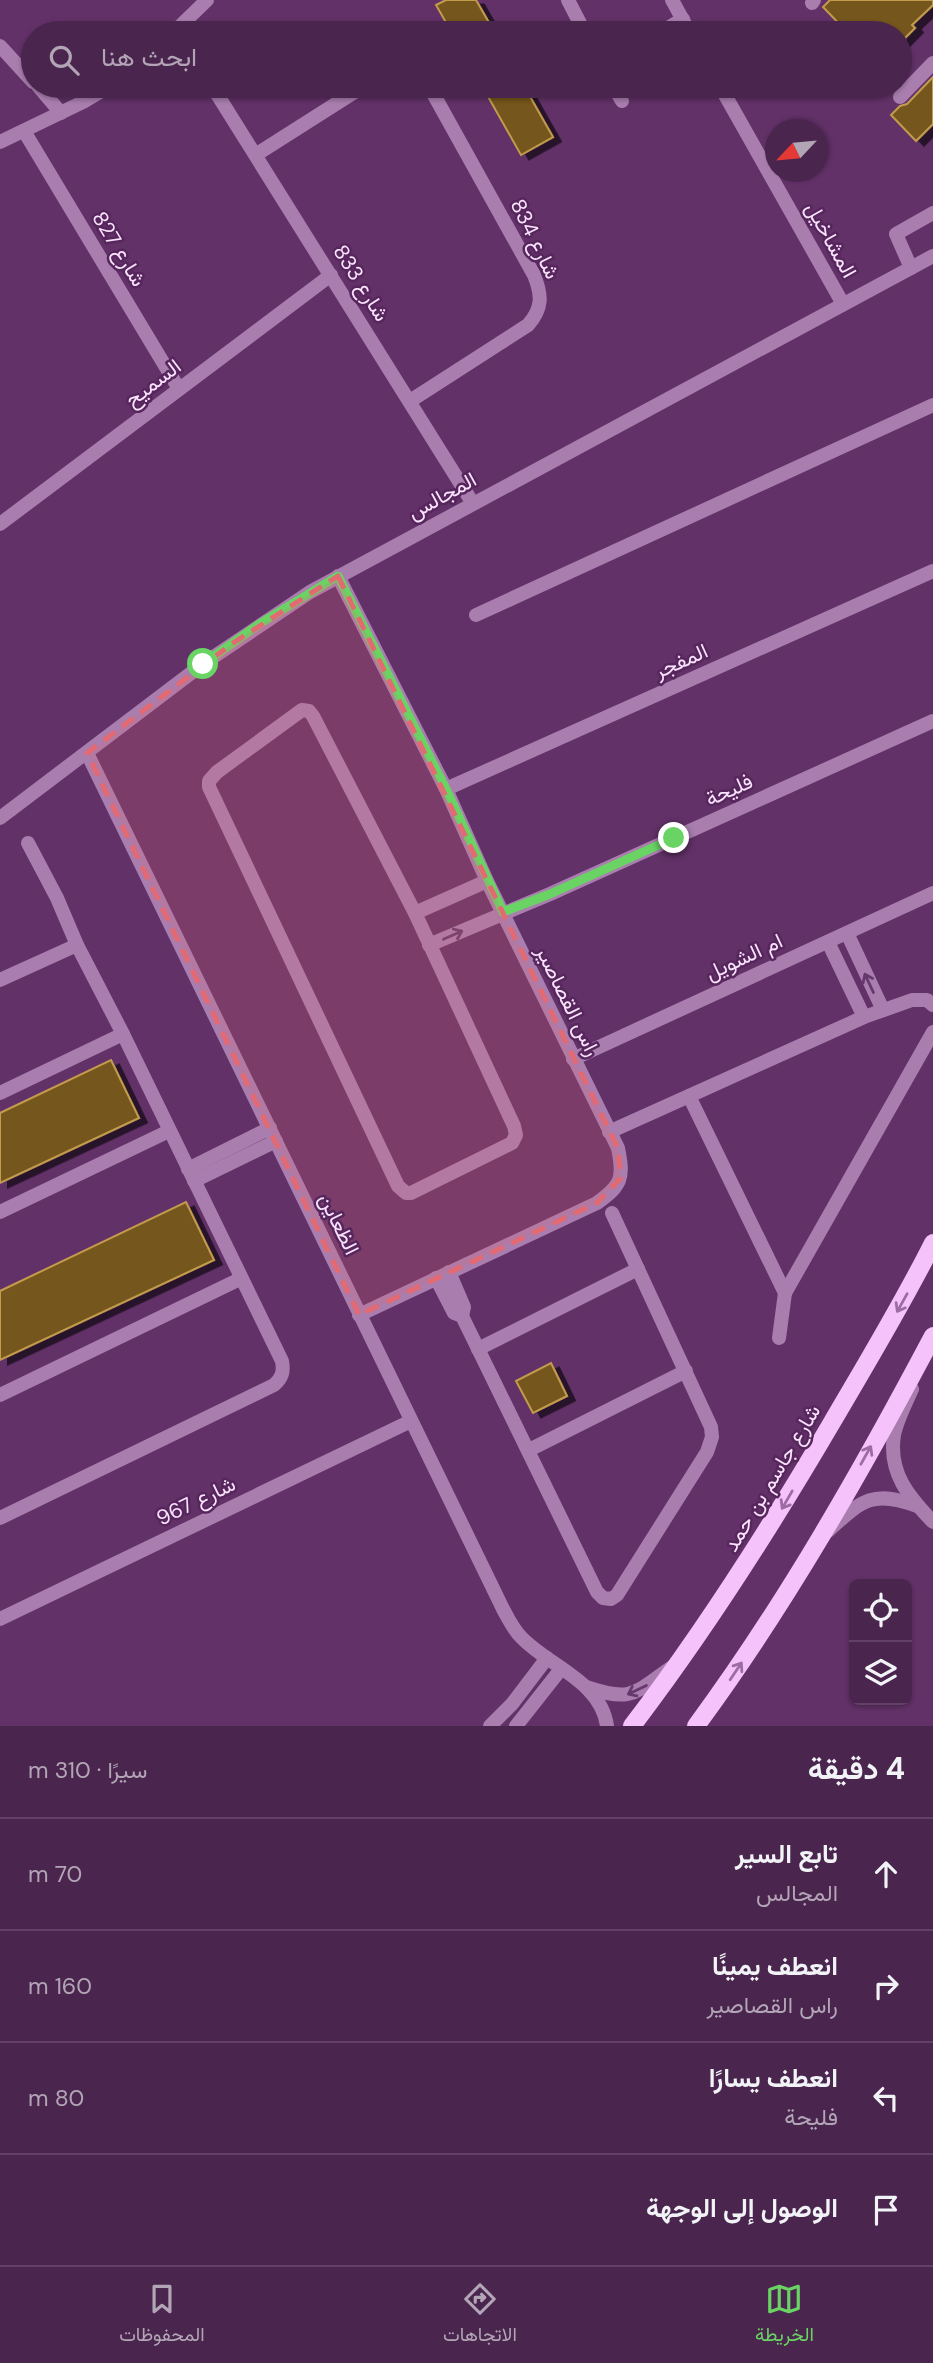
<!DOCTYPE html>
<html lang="ar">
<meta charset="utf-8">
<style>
body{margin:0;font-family:"DM Sans",Vazirmatn,sans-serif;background:#543158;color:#f1f3f6;direction:rtl}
.controls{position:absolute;right:21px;bottom:21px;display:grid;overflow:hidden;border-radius:10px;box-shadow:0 2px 5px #0004}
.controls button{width:63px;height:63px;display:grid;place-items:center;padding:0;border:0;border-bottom:2px solid #614266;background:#4a254e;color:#f1f3f6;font:35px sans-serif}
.compass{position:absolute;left:765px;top:119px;width:63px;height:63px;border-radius:50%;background:#4a254e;box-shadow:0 2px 5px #0004;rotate:244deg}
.stop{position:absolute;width:21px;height:21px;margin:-16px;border:5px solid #69d464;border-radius:50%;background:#fff}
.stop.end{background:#69d464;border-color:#fff;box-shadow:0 2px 7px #0008}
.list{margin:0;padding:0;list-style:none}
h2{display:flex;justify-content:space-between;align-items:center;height:91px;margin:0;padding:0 28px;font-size:30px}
h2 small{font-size:23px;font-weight:400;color:#b2a5b6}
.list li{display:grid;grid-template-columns:46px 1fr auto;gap:21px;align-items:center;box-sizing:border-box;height:112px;padding:0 28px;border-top:2px solid #614266}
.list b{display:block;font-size:26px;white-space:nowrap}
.list p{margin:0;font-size:23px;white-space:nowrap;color:#b2a5b6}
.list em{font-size:23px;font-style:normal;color:#b2a5b6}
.icon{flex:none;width:38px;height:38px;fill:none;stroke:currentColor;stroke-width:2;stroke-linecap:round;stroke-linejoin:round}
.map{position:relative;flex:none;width:933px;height:1726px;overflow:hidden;direction:ltr}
.search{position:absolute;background:#4a254e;box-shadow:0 2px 5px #0004;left:21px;right:21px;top:21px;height:77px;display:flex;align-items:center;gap:18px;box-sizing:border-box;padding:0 24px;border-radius:38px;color:#b2a5b6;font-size:26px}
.sheet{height:539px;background:#4a254e}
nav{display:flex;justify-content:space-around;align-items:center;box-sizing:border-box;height:98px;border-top:2px solid #614266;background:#4a254e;font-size:19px;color:#b2a5b6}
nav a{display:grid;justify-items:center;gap:4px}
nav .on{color:#69d464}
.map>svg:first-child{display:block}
.building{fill:#74571a;stroke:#c29b4e;stroke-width:2;filter:url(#shadow)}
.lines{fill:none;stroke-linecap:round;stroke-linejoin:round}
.minor{stroke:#a97eae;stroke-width:14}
.primary{stroke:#f6c2fc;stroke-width:18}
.oneway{stroke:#67386d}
.oneway2{stroke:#9e6ca5}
.route{stroke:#69d464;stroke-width:9}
.marked{fill:#e36973;fill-opacity:0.2;stroke:#e36973;stroke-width:5;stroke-dasharray:14 9;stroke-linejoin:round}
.labels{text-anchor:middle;stroke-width:5;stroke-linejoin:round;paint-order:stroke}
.street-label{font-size:21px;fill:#fae3fd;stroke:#56265d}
</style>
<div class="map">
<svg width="933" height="1726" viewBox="0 0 933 1726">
<defs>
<filter id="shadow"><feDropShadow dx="8" dy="4.5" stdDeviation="0" flood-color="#0009"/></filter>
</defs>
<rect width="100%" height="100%" fill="#623168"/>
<!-- building -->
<g class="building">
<polygon points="446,0 476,0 495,33 452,33 436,5"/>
<polygon points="830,0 933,0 933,5 912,25 915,28 900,43 900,33 848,33 823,7"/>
<polygon points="933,77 933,124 916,141 891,115 900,106 907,104"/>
<polygon points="482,86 524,86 553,137 521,155"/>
<polygon points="111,1060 139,1118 0,1183 0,1113"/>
<polygon points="186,1202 214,1260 0,1360 0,1291"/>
<polygon points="551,1363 567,1396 533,1413 516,1381"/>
</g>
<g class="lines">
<!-- minor -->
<g class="minor">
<polyline points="568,0 585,33"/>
<polyline points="672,0 690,33"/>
<polyline points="812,3 814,0"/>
<polyline points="173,33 207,0"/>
<polyline points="659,33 683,19"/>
<polyline points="0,46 33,82"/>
<polyline points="38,86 61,113"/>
<polyline points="212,86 472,502"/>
<polyline points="613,86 622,101"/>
<polyline points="720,86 843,304"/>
<polyline points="900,97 933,63"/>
<polyline points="24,131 179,389"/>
<polyline points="0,142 83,102 110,86"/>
<polyline points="257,154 364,86"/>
<polyline points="911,268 896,234 933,213"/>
<path d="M410,401L528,325C543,308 542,295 534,275L429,86"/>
<polyline points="0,524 331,275"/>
<path d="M338,576L446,789L487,881L618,1148C624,1178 622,1185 597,1203L359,1315"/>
<polyline points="476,615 933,405"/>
<polygon points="302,710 309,711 313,716 415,913 514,1126 516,1135 512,1143 411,1193 406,1193 398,1186 209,787 209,781 217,772"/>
<path d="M87,753L503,1609C508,1618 513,1629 521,1637C548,1666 601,1681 607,1726"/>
<polyline points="446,789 933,571"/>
<polyline points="0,818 203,664 310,592 933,256"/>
<polyline points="28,843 57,898 77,945"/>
<polyline points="415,913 487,881"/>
<polyline points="847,933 883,1010"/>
<polyline points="828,942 864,1017"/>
<polyline points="429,945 550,894 933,721"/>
<path d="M0,980L77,945L123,1034L282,1361C284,1372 282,1378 274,1385L0,1518"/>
<polyline points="573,1059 933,893"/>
<polyline points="0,1093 123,1034"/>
<polyline points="609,1132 689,1096"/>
<polyline points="188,1169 270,1128"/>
<polyline points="194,1181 276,1141"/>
<polyline points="0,1212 169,1131"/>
<polyline points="449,1272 464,1307 462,1316"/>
<polyline points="436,1278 454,1313 462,1316 597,1592 603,1598 611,1599 617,1595 707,1452 712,1437 711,1427 612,1213"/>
<polyline points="785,1293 689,1096 864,1017 912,1000 927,1000 933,1005"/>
<polyline points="779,1338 785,1293 933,1032"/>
<polyline points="478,1349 638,1269"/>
<path d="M912,1389C906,1403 897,1420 894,1435C888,1473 909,1497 933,1522"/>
<polyline points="0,1395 240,1279"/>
<polyline points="529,1450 686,1371"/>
<path d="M828,1531C861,1501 872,1489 917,1506"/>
<polyline points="0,1619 411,1421"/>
<path d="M586,1687C633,1703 634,1693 672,1667"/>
<polyline points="490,1726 512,1704 547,1658"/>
<polyline points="516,1726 561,1669"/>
</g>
<!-- primary -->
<g class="primary">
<path d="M632,1726C706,1629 770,1528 831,1424C866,1364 902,1305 933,1243"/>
<path d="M696,1726C786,1604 862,1470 933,1336"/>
</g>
</g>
<!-- one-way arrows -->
<defs><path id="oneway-shaft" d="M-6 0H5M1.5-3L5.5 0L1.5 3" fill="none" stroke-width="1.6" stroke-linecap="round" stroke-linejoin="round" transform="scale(1.75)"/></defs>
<g class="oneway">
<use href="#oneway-shaft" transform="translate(453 935) rotate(-24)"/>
<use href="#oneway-shaft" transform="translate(869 983) rotate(-115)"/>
<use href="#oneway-shaft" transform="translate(637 1690) rotate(154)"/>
</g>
<g class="oneway2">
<use href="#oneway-shaft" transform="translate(902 1303) rotate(119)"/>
<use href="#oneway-shaft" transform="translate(866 1455) rotate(-61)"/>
<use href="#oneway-shaft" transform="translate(787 1500) rotate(120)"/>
<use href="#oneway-shaft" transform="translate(736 1671) rotate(-56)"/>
</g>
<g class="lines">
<!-- route -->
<polyline class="route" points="203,664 261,623 338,576 446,789 503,912 550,894 674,838"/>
</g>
<!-- marked area -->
<path class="marked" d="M338,576L618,1148L621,1178L597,1203L359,1315L87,753L233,643Z"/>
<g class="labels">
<!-- street labels -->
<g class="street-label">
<text transform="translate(535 239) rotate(64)" y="7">شارع 834</text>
<text transform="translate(831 240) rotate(61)" y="7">المشاخيل</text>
<text transform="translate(119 249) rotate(59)" y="7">شارع 827</text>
<text transform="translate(361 283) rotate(58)" y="7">شارع 833</text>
<text transform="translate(153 383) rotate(-37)" y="7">السميح</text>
<text transform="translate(442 496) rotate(-29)" y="7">المجالس</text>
<text transform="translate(681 661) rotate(-24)" y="7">المفجر</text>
<text transform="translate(729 790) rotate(-24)" y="7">فليحة</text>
<text transform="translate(744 957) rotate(-25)" y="7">ام الشويل</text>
<text transform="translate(568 1001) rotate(64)" y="7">راس القصاصير</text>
<text transform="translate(339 1224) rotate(64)" y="7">الظعاين</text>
<text transform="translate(772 1478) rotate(-59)" y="7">شارع جاسم بن حمد</text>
<text transform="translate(196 1501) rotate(-26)" y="7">شارع 967</text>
</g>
</g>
</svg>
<div class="controls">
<button><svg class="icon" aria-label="locate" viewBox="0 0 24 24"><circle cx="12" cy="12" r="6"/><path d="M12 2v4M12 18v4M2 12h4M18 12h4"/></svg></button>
<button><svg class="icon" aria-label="layers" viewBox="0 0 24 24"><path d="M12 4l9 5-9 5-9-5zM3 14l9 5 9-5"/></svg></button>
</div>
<svg class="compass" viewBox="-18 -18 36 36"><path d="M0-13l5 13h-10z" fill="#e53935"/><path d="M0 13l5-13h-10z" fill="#b2a5b6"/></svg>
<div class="stop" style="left:203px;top:664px"></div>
<div class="stop end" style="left:674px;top:838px"></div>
<div class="search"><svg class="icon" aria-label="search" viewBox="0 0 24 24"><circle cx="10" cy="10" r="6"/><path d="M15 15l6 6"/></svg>ابحث هنا</div>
</div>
<section class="sheet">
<h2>4 دقيقة<small>سيرًا · 310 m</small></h2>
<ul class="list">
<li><svg class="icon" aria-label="ahead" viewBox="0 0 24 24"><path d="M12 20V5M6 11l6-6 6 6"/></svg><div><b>تابع السير</b><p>المجالس</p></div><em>70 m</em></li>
<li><svg class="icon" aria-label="right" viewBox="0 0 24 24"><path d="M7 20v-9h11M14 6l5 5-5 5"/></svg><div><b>انعطف يمينًا</b><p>راس القصاصير</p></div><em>160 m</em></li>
<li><svg class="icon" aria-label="left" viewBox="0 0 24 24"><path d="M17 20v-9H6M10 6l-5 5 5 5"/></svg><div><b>انعطف يسارًا</b><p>فليحة</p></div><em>80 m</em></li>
<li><svg class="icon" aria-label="arrive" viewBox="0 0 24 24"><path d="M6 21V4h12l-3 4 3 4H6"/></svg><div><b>الوصول إلى الوجهة</b></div></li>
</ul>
</section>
<nav>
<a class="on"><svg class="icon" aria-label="map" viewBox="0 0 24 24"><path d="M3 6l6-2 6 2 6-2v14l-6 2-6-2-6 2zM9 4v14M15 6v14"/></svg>الخريطة</a>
<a><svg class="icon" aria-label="directions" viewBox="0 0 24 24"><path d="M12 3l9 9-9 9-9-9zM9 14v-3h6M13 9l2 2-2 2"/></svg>الاتجاهات</a>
<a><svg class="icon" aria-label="saved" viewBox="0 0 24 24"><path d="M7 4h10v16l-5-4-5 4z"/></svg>المحفوظات</a>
</nav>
